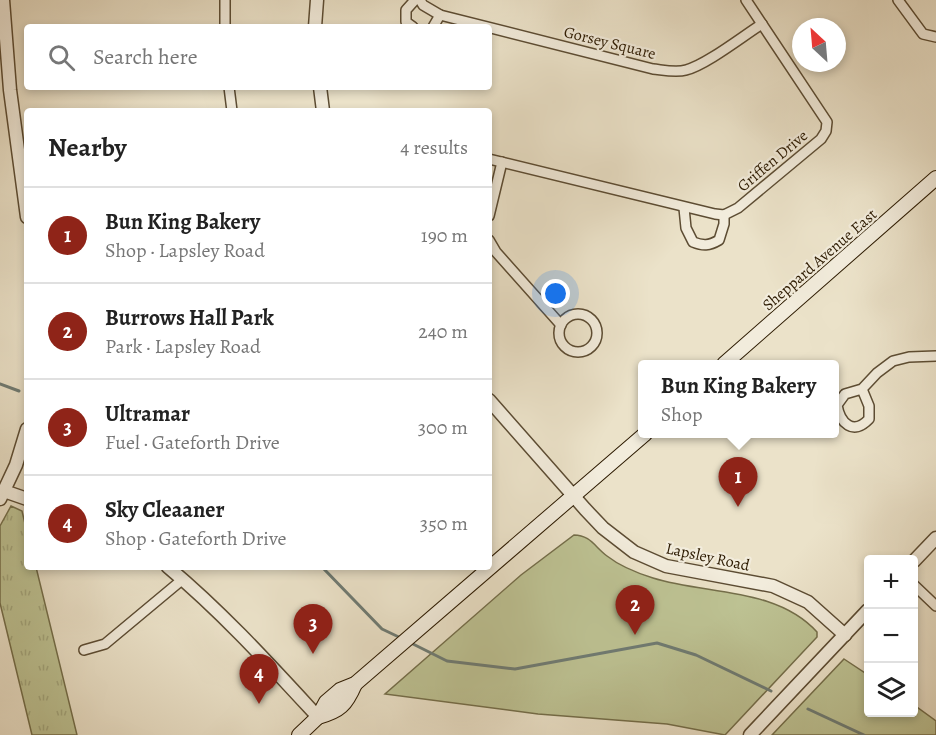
<!DOCTYPE html>
<meta charset="utf-8">
<style>
body{margin:0;font-family:Alegreya,serif;background:#f6f6f6;color:#222}
.controls{position:absolute;right:18px;bottom:18px;display:grid;overflow:hidden;border-radius:6px;box-shadow:0 3px 9px #0003}
.controls button{width:54px;height:54px;display:grid;place-items:center;padding:0;border:0;border-bottom:2px solid #e0e0e0;background:#fff;color:#222;font:30px sans-serif}
.compass{position:absolute;left:792px;top:18px;width:54px;height:54px;border-radius:50%;background:#fff;box-shadow:0 3px 9px #0003;rotate:334deg}
.you{position:absolute;left:556px;top:294px;width:21px;height:21px;margin:-15px;border:4px solid #fff;border-radius:50%;background:#1a73e8;box-shadow:0 0 0 9px #1a73e833}
.badge{display:grid;place-items:center;width:39px;height:39px;border-radius:50%;background:#8f2418;color:#fff;font-size:20px;font-weight:700}
.pin{position:absolute;translate:-50% -50px;filter:drop-shadow(0 2px 3px #0008)}
.pin::after{content:'';position:absolute;top:32px;width:21px;height:18px;background:inherit;clip-path:polygon(0 0,100% 0,50% 100%)}
.popup{position:absolute;left:638px;top:360px;width:201px;height:78px;box-sizing:border-box;display:grid;place-content:center;border-radius:6px;background:#fff;filter:drop-shadow(0 2px 4px #0005);font-size:20px;white-space:nowrap;color:#767676}
.popup b{font-size:22px;color:#222}
.popup::after{content:'';position:absolute;left:50%;top:100%;margin-left:-12px;border:12px solid transparent;border-top-color:#fff}
.list{margin:0;padding:0;list-style:none}
h2{display:flex;justify-content:space-between;align-items:center;height:78px;margin:0;padding:0 24px;font-size:26px}
h2 small{font-size:20px;font-weight:400;color:#767676}
.list li{display:grid;grid-template-columns:39px 1fr auto;gap:18px;align-items:center;box-sizing:border-box;height:96px;padding:0 24px;border-top:2px solid #e0e0e0}
.list b{display:block;font-size:22px;white-space:nowrap}
.list p{margin:0;font-size:20px;white-space:nowrap;color:#767676}
.list em{font-size:20px;font-style:normal;color:#767676}
.icon{flex:none;width:33px;height:33px;fill:none;stroke:currentColor;stroke-width:2;stroke-linecap:round;stroke-linejoin:round}
.map{position:relative;flex:none;width:936px;height:735px;overflow:hidden}
.search{position:absolute;background:#fff;box-shadow:0 3px 9px #0003;left:24px;top:24px;width:468px;height:66px;display:flex;align-items:center;gap:15px;box-sizing:border-box;padding:0 21px;border-radius:6px;color:#767676;font-size:22px}
.panel{position:absolute;background:#fff;box-shadow:0 3px 9px #0003;left:24px;top:108px;width:468px;height:462px;border-radius:6px}
.map>svg:first-child{display:block}
.grass{fill:url(#grass-tufts);stroke:#746e4a;stroke-width:1.5}
.green{fill:#bdc293;stroke:#746e4a;stroke-width:1.5}
.lines{fill:none;stroke-linecap:round;stroke-linejoin:round}
.stream{stroke:#6f7b73;stroke-width:3}
.minor-casing{stroke:#5c4c33;stroke-width:12}
.tertiary-casing{stroke:#5c4c33;stroke-width:15}
.secondary-casing{stroke:#2c1a01;stroke-width:16}
.minor{stroke:#f2ecdc;stroke-width:9}
.tertiary{stroke:#f2ecdc;stroke-width:12}
.secondary{stroke:#f2ecdc;stroke-width:14}
.labels{text-anchor:middle;stroke-width:4.5;stroke-linejoin:round;paint-order:stroke}
.street-label{font-size:16px;fill:#2c1a01;stroke:#f2ecdc}
</style>
<div class="map">
<svg width="936" height="735" viewBox="0 0 936 735">
<defs>
<pattern id="grass-tufts" width="24" height="20" patternUnits="userSpaceOnUse" patternTransform="scale(1.5)"><rect width="24" height="20" fill="#bdc293"/><path d="M3 7l-1-3M5 7V3M7 7l1-3M15 17l-1-3M17 17v-4M19 17l1-3" fill="none" stroke="#a3a67d"/></pattern>
</defs>
<rect width="100%" height="100%" fill="#ebe2c9"/>
<filter id="stains"><feTurbulence type="fractalNoise" baseFrequency=".00333" numOctaves="4"/><feColorMatrix values="0 0 0 0 .2 0 0 0 0 .09 0 0 0 0 .02 0 0 0 .5 -.17"/></filter>
<radialGradient id="worn" r=".72"><stop offset=".6" stop-color="#630" stop-opacity="0"/><stop offset="1" stop-color="#630" stop-opacity=".3"/></radialGradient>
<!-- grass -->
<polygon class="grass" points="11,506 22,511 27,532 27,567 36,567 77,735 32,735 0,603 0,526"/>
<!-- green -->
<g class="green">
<path d="M574,535C590,535 595,547 607,556C621,567 637,573 653,578C707,595 776,587 817,632V637L725,735L667,724L538,714L385,694L521,575Z"/>
<polygon points="844,659 868,675 868,712 914,712 914,705 936,721 936,735 772,735"/>
</g>
<g class="lines">
<!-- stream -->
<g class="stream">
<polyline points="0,384 19,391"/>
<polyline points="322,567 382,629 403,639"/>
<polyline points="409,642 447,661 515,669 657,643 696,655 771,691"/>
<polyline points="808,709 864,735"/>
</g>
<!-- minor casing -->
<g class="minor-casing">
<g id="minor">
<path d="M420,0L423,5L440,15L653,69C663,70 676,73 686,70C706,65 743,36 762,24"/>
<polyline points="898,0 923,34 936,37"/>
<polyline points="225,27 225,0"/>
<polyline points="413,27 406,22 406,10 415,0"/>
<polyline points="433,27 440,15"/>
<polyline points="229,87 232,111"/>
<polyline points="489,159 715,214 724,215 738,208 821,139 826,131 827,122 746,0"/>
<path d="M684,208L686,228L693,242C703,246 709,246 719,240L724,224V215"/>
<polyline points="489,216 502,162"/>
<polyline points="489,240 496,252 561,325"/>
<circle cx="578" cy="333" r="19"/>
<path d="M862,389L869,406V419C853,436 840,423 837,405L845,394L862,389L877,373L893,361L909,357L936,356"/>
<polyline points="914,585 936,606"/>
<polyline points="84,650 105,644 183,579"/>
</g>
</g>
<!-- tertiary casing -->
<g class="tertiary-casing">
<g id="tertiary">
<polyline points="3,0 10,90 27,217"/>
<polyline points="315,27 317,0"/>
<polyline points="320,87 323,111"/>
<polyline points="489,400 585,509 603,528 634,552 666,566 773,586 808,602 845,635"/>
<polyline points="4,491 27,499"/>
<polyline points="0,499 16,465 27,429"/>
<polyline points="914,561 936,538"/>
<path d="M168,567C223,613 270,665 318,717"/>
<polyline points="750,735 868,610"/>
</g>
</g>
<!-- secondary casing -->
<g class="secondary-casing">
<g id="secondary">
<polyline points="724,364 936,178"/>
<path d="M318,717C340,711 346,705 355,684"/>
<polyline points="299,735 318,717 326,702 340,690 355,684 645,434"/>
</g>
</g>
<!-- minor -->
<use href="#minor" class="minor"/>
<!-- tertiary -->
<use href="#tertiary" class="tertiary"/>
<!-- secondary -->
<use href="#secondary" class="secondary"/>
</g>
<g class="labels">
<!-- street labels -->
<g class="street-label">
<text transform="translate(610 42) rotate(14)" y="6">Gorsey Square</text>
<text transform="translate(772 160) rotate(-40)" y="6">Griffen Drive</text>
<text transform="translate(819 259) rotate(-41)" y="6">Sheppard Avenue East</text>
<text transform="translate(708 556) rotate(12)" y="6">Lapsley Road</text>
</g>
</g>
<rect width="100%" height="100%" filter="url(#stains)"/>
<rect width="100%" height="100%" fill="url(#worn)"/>
</svg>
<div class="controls">
<button>+</button>
<button>−</button>
<button><svg class="icon" aria-label="layers" viewBox="0 0 24 24"><path d="M12 4l9 5-9 5-9-5zM3 14l9 5 9-5"/></svg></button>
</div>
<svg class="compass" viewBox="-18 -18 36 36"><path d="M0-13l5 13h-10z" fill="#e53935"/><path d="M0 13l5-13h-10z" fill="#767676"/></svg>
<div class="you"></div>
<div class="pin badge" style="left:738px;top:507px">1</div>
<div class="popup"><b>Bun King Bakery</b>Shop</div>
<div class="pin badge" style="left:635px;top:635px">2</div>
<div class="pin badge" style="left:313px;top:654px">3</div>
<div class="pin badge" style="left:259px;top:704px">4</div>
<div class="search"><svg class="icon" aria-label="search" viewBox="0 0 24 24"><circle cx="10" cy="10" r="6"/><path d="M15 15l6 6"/></svg>Search here</div>
<section class="panel">
<h2>Nearby<small>4 results</small></h2>
<ul class="list">
<li><span class="badge">1</span><div><b>Bun King Bakery</b><p>Shop · Lapsley Road</p></div><em>190 m</em></li>
<li><span class="badge">2</span><div><b>Burrows Hall Park</b><p>Park · Lapsley Road</p></div><em>240 m</em></li>
<li><span class="badge">3</span><div><b>Ultramar</b><p>Fuel · Gateforth Drive</p></div><em>300 m</em></li>
<li><span class="badge">4</span><div><b>Sky Cleaaner</b><p>Shop · Gateforth Drive</p></div><em>350 m</em></li>
</ul>
</section>
</div>
